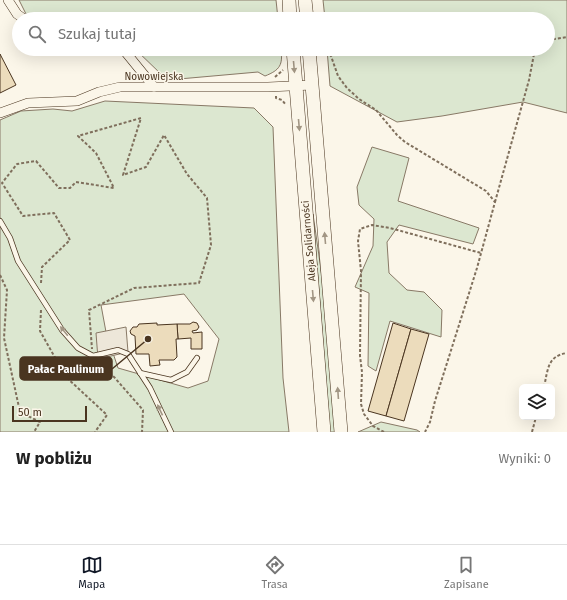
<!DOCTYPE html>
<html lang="pl">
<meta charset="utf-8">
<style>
body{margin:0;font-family:"Fira Sans",sans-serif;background:#f2f2f2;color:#222}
.controls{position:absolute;right:12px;bottom:12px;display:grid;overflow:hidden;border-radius:6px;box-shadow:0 4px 16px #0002}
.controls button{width:36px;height:36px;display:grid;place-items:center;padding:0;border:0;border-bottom:1px solid #e0e0e0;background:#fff;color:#222;font:20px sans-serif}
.scale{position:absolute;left:12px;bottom:10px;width:75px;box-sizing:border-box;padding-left:4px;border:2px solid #4a3520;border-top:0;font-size:11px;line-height:14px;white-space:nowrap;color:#4a3520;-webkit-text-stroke:3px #fbf6e9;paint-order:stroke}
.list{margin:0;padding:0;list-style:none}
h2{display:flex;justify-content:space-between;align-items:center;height:52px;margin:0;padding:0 16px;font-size:17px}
h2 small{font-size:13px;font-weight:400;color:#767676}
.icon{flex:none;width:22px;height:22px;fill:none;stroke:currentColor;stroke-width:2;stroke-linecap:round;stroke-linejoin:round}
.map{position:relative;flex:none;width:567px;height:432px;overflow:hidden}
.search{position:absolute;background:#fff;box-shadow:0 4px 16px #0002;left:12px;right:12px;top:12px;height:44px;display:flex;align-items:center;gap:10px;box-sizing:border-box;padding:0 14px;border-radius:22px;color:#767676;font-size:15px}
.sheet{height:112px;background:#fff}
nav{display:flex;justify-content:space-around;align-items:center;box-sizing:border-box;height:56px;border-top:1px solid #e0e0e0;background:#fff;font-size:11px;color:#767676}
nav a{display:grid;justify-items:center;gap:2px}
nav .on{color:#111827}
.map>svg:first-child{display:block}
.green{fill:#dce7d0;stroke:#887966;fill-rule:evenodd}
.parking{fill:#ede7d9;stroke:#887966}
.building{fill:#ecdcbc;stroke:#4a3520}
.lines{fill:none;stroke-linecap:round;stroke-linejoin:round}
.service-casing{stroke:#4a3520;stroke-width:6}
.minor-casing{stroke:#4a3520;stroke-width:10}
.secondary-casing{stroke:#4a3520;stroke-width:14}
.path{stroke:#7f6f5c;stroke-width:2;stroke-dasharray:3 2;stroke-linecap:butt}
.service{stroke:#fbf6e9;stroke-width:4.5}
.minor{stroke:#fbf6e9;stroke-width:9}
.secondary{stroke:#fbf6e9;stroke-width:13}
.oneway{fill:#a29684}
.labels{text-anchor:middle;stroke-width:3;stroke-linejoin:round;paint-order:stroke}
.street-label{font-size:10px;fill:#4a3520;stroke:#fbf6e9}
.leader{fill:none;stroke:#4a3520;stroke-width:1.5}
.callout-dot{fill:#4a3520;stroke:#fbf6e9;stroke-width:1.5}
.callout{fill:#4a3520;stroke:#4a3520;stroke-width:1.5}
.callout-label{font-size:11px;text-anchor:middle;font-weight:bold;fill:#fff}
</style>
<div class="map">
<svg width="567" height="432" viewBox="0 0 567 432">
<rect width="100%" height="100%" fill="#fbf6e9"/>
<!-- green -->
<g class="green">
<polygon points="19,0 276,0 278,19 39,19 26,14"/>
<polygon points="323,0 567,0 567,113 523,102 442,116 397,122 330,86 327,49 548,49 548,19 325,19"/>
<path d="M135,49H281C283,65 280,70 265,76L258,72L179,79L162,75Z"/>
<path d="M105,101L254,108L273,127L283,378L289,432H0V120L21,111L53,109L72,111ZM184,294L219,339L208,381L188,388L118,368L106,332L101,305Z"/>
<polygon points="372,147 409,158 398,201 479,228 473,244 399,225 387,242 389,273 407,290 424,292 442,310 441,337 390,321 376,371 368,366 369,293 355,287 373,246 374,219 359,205 357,187"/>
<polygon points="313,214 322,277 335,432 330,432"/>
<polygon points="381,422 417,430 420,432 358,432"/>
</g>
<!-- parking -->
<polygon class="parking" points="126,327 128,352 98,359 96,333"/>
<!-- building -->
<g class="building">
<polygon points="0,54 16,85 0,93"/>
<polygon points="193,322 197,323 199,327 197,330 192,331 193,333 202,332 202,349 191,349 191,338 178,339 177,324 190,324"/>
<polygon points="157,323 157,325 177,324 178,339 176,339 177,357 174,360 159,360 160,365 150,366 149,354 136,354 135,336 131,334 130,331 133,327 137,327 139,324"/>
<polygon points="393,323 411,329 386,416 368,411"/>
<polygon points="411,329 429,334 404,421 386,416"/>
</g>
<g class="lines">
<!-- service casing -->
<g class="service-casing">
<g id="service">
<polyline points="0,221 10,238 18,261 62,330 78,348 93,356 118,350 128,354 150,388 171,432"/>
<polyline points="140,373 171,380 187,372 197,358"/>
</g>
</g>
<!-- minor casing -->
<g class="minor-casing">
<g id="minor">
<polyline points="8,0 17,14 24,19"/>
<polyline points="123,49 154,87"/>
<polyline points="0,113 28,103 77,101 99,92 120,87 268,87 312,85"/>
</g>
</g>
<!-- secondary casing -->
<g class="secondary-casing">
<g id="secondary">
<polyline points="289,0 290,19"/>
<polyline points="305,0 307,19"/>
<polyline points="293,49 324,432"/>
<polyline points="309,49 341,432"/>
</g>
</g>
<!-- path -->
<g class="path">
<polyline points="548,40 567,37"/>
<polyline points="319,51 326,51 328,49"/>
<polyline points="326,51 331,56 338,76 347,88 359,99 376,110 397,135 405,142 486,191 495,202 477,268 435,401 430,422 425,432"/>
<polyline points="275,77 283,70"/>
<polyline points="276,96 276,98 282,100 286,105"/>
<polyline points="495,202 529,80 535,49"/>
<polyline points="0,275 7,290 4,338 20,412 40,422 34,432"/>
<polyline points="41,283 42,267 70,240 54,213 23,216 2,183 17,164 36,161 59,188 70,188 76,182 114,188 96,153 78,136 141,118 123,175 146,167 164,135 187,174 207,198 211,245 199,283 134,288 89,310 92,349"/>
<polyline points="41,310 40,331 66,377 107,415 95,432"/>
<polyline points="99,362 115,378 143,410 142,432"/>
<path d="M544,387C548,370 547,356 567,353"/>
<polyline points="384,432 373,426 364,414 361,404 362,372 360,356 361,271 358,241 360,229 372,225 390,228 481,253"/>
<polyline points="532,432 536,417"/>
</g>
<!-- service -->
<use href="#service" class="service"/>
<!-- minor -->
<use href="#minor" class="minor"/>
<!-- secondary -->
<use href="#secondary" class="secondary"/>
</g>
<!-- one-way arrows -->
<defs><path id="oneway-solid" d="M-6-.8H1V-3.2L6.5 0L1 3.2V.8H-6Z"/></defs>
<g class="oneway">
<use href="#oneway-solid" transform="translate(294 67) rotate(85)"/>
<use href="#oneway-solid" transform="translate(299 125) rotate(85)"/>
<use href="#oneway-solid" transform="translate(325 238) rotate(-95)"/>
<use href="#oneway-solid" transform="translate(313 296) rotate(85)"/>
<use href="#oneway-solid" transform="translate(64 331) rotate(-129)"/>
<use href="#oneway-solid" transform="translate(338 393) rotate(-94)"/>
<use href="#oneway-solid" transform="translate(160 410) rotate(-115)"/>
</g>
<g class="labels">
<!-- street labels -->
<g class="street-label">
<text x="154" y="80">Nowowiejska</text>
<text transform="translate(308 241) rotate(-95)" y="4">Aleja Solidarności</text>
</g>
</g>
<!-- callouts -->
<path class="leader" d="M148 339L112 369"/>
<circle class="callout-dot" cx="148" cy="339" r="4"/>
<rect class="callout" x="20" y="357" width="92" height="23" rx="4"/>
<g class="callout-label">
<text x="66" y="373">Pałac Paulinum</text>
</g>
</svg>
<div class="controls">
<button><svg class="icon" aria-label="layers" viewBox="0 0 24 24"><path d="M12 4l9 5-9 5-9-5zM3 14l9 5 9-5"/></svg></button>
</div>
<div class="scale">50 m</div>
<div class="search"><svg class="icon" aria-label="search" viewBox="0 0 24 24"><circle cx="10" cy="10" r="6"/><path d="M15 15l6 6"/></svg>Szukaj tutaj</div>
</div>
<section class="sheet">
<h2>W pobliżu<small>Wyniki: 0</small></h2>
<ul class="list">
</ul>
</section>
<nav>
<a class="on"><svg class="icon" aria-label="map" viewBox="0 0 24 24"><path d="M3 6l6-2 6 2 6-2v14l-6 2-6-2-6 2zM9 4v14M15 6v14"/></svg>Mapa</a>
<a><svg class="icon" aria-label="directions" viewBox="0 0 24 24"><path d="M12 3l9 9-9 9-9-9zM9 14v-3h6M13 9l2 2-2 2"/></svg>Trasa</a>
<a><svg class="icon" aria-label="saved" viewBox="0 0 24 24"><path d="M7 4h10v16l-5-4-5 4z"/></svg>Zapisane</a>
</nav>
